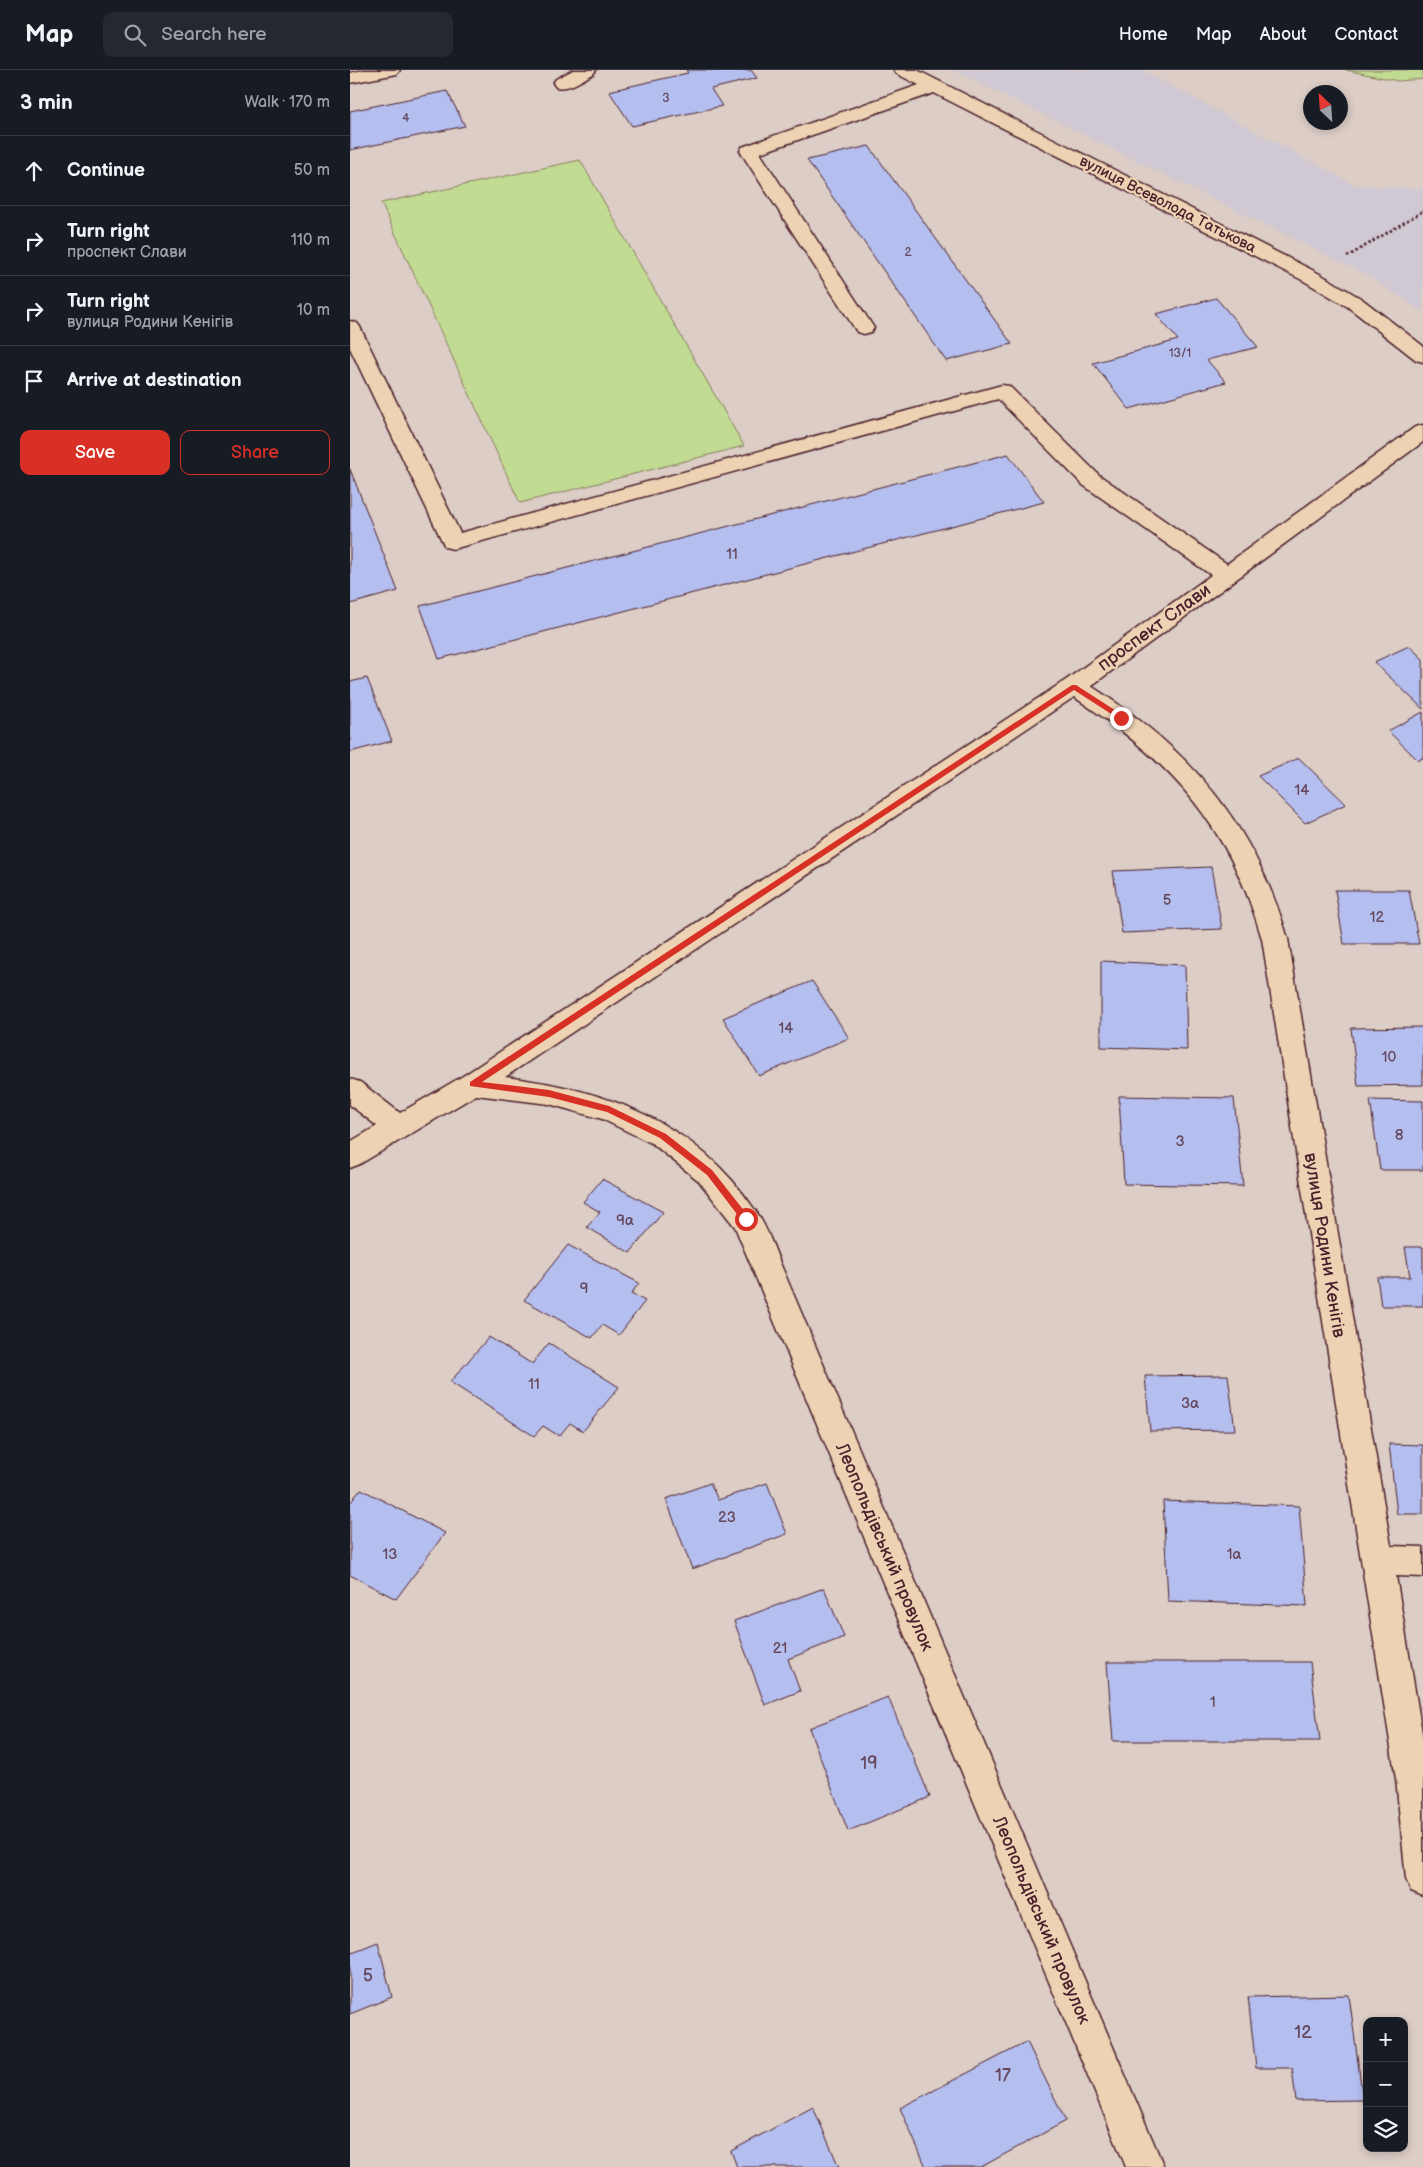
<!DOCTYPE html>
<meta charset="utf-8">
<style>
body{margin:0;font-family:"Balsamiq Sans",sans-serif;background:#242831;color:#f1f3f6}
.controls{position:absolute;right:15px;bottom:15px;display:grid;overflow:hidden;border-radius:10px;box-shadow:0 2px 8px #0003}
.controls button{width:45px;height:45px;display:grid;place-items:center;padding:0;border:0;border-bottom:1px solid #363941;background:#171b24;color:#f1f3f6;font:25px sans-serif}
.compass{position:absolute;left:953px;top:15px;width:45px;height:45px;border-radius:50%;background:#171b24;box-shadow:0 2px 8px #0003;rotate:335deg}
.stop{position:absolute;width:15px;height:15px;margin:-11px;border:4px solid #d93025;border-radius:50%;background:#fff}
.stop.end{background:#d93025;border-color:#fff;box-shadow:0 1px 5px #0008}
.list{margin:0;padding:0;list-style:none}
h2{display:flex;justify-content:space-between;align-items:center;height:65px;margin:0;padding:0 20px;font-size:21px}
h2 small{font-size:16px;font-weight:400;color:#9ea1a6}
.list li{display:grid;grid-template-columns:32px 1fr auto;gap:15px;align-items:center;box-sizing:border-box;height:70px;padding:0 20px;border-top:1px solid #363941}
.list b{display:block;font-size:19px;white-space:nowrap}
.list p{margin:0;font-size:16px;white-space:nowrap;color:#9ea1a6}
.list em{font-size:16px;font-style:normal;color:#9ea1a6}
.actions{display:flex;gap:10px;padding:15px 20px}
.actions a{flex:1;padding:11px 0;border:1px solid #d93025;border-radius:10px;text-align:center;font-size:18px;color:#d93025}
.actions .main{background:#d93025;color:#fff}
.icon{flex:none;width:28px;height:28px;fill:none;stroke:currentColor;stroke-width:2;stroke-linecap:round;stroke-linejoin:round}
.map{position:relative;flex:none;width:1073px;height:2097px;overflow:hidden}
header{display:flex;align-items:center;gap:30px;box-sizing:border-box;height:70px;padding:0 25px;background:#171b24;border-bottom:1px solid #363941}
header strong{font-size:24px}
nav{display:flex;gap:28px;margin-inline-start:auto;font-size:18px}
.search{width:350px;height:45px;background:#242831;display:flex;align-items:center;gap:12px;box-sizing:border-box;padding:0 18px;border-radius:10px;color:#9ea1a6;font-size:19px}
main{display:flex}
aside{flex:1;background:#171b24}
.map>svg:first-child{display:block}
.built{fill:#d0c8d2}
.green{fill:#c2db92;stroke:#867d5e}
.building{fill:#b4beef;stroke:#4a1f2b}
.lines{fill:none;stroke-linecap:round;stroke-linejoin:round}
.minor-casing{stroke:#4a1f2b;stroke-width:3}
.path{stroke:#4a1f2b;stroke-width:2.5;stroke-dasharray:2.5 2.5;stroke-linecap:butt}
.minor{fill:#edd3b4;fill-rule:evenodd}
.route{fill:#d93025}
.labels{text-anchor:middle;stroke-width:4.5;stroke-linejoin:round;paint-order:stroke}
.far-number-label{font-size:12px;fill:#64475c}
.far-street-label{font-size:15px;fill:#4a1f2b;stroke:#edd3b4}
.number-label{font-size:15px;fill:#64475c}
.street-label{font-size:18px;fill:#4a1f2b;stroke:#edd3b4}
.near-number-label{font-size:18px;fill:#64475c}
</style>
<header>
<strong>Map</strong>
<div class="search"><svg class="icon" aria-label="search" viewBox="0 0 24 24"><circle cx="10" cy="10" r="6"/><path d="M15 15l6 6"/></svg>Search here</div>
<nav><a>Home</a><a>Map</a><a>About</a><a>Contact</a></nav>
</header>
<main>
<aside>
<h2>3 min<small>Walk · 170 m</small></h2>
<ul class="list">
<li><svg class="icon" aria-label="ahead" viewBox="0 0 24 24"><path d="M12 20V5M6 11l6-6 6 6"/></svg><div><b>Continue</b></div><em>50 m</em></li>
<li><svg class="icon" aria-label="right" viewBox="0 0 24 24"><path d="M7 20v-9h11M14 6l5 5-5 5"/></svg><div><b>Turn right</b><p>проспект Слави</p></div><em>110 m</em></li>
<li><svg class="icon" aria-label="right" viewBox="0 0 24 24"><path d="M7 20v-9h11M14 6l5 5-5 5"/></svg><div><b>Turn right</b><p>вулиця Родини Кенігів</p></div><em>10 m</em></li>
<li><svg class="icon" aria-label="arrive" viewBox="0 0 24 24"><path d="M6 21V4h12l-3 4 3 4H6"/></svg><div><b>Arrive at destination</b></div></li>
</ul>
<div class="actions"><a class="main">Save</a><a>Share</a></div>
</aside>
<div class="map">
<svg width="1073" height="2097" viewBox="0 0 1073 2097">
<rect width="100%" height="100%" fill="#dccdc6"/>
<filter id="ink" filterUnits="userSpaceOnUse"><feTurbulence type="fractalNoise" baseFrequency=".02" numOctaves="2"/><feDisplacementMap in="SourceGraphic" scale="10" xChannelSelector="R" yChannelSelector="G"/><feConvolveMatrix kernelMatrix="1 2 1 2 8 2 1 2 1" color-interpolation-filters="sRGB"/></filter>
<g filter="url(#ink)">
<!-- built -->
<polygon class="built" points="603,0 792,0 1005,115 1073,119 1073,242 1017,205"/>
<!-- green -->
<g class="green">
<polygon points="996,0 1073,0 1073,9 1048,11"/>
<polygon points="230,90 394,376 170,433 31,133"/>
</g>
<!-- building -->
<g class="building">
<polygon points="336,0 401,0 407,8 361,19 372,36 282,56 259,21 338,3"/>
<polygon points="97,21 115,56 0,80 0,41"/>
<polygon points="519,76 662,274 596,291 457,90"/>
<polygon points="866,228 908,277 857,290 876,312 779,339 743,293 828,270 806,244"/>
<polygon points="658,384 694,432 89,589 70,536"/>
<polygon points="0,399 48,521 0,534"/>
<polygon points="1059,576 1073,589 1073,639 1024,592"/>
<polygon points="17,608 42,671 0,682 0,612"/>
<polygon points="1073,642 1073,688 1068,690 1038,661"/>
<polygon points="949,688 996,734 955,753 908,706"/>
<polygon points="861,797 872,859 772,863 763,801"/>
<polygon points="985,820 1059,820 1069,874 994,874"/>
<polygon points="751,891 835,895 837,980 751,977"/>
<polygon points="462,911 499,968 409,1006 373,948"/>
<polygon points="1073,957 1073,1015 1008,1016 1001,958"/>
<polygon points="769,1026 884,1028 893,1116 774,1114"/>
<polygon points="1020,1030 1073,1031 1073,1100 1030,1100"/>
<polygon points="252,1109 313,1142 280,1183 237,1157 250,1142 233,1132"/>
<polygon points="218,1175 289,1213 281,1224 295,1231 269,1265 252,1255 242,1268 174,1230"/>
<polygon points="1055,1177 1073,1177 1073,1236 1031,1236 1027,1207 1060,1207"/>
<polygon points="139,1267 182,1294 199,1273 269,1317 233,1361 220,1353 209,1366 193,1356 184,1366 100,1312"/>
<polygon points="878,1305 885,1360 800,1361 795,1306"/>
<polygon points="1039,1374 1073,1375 1073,1444 1047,1444"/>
<polygon points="360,1413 368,1430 417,1413 437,1464 342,1499 316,1429"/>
<polygon points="11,1419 95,1463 46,1529 0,1505 0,1433"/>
<polygon points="813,1431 949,1436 957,1536 818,1531"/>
<polygon points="474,1518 494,1567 438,1589 450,1621 415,1635 384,1551"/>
<polygon points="757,1592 960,1592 970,1671 763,1671"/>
<polygon points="538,1627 580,1727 498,1761 459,1658"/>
<polygon points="28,1872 42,1927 0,1944 0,1883"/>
<polygon points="999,1925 1013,2030 946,2031 942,1998 906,1998 898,1927"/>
<polygon points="677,1972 716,2051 631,2097 576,2097 550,2038"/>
<polygon points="463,2037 489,2097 387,2097 381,2081"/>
</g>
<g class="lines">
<!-- minor casing -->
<g class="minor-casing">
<g id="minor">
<polygon points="13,0 50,0 47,4 0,13 0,3"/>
<path d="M223,0H246L243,4C232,10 219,20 206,17L203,13L206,9Z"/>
<polygon points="544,0 567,0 968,203 1012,229 1073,276 1073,292 1066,290 998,237 954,211 584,23 410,83 524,258 521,262 514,264 507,262 390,81 392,77 569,15 547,4"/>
<path d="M0,251L7,253L10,257L110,463L652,315L659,316L749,405L877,494L1065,357L1073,355V372L741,616C841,680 904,754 938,869L1041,1476L1073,1477V1507L1046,1506L1073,1669V1826L1061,1821L1056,1809L1046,1709L912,869C880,756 821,691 724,627L155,1007C256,1019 346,1052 405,1140C418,1158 425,1182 434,1202L814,2097H776L385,1157L349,1111L303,1074L252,1049L199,1034L126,1025L10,1094L0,1098V1072L27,1056L0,1035V1009L10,1012L50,1043L113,1006L716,610L861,505L733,415L648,329L103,479L95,477L0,278Z"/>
</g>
</g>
<!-- path -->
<polyline class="path" points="997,187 1073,141"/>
<!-- minor -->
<use href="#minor" class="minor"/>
</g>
</g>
<!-- route -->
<polygon class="route" points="722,615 726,615 774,646 774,649 769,649 724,620 132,1012 199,1020 259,1036 316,1064 362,1100 399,1147 399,1152 393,1152 357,1105 310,1068 257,1042 199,1027 120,1016 120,1012"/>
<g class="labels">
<!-- far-number labels -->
<g class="far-number-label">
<text x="316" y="32">3</text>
<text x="56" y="52">4</text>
<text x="558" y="186">2</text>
<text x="830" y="287">13/1</text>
</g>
<!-- far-street labels -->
<g class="far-street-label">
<text transform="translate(818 134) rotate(27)" y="5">вулиця Всеволода Татькова</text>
</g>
<!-- number labels -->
<g class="number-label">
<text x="382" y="489">11</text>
<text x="952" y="725">14</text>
<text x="817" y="835">5</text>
<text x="1027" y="852">12</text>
<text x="436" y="963">14</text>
<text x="1039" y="992">10</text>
<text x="1049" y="1070">8</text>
<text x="830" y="1076">3</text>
<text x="275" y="1155">9а</text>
<text x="234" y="1223">9</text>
<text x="184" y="1319">11</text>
<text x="840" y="1338">3а</text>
<text x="377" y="1452">23</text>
<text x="40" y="1489">13</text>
<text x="884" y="1489">1а</text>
<text x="430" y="1583">21</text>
<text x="863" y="1637">1</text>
</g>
<!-- street labels -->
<g class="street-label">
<text transform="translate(804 557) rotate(-36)" y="6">проспект Слави</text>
<text transform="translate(975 1175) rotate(81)" y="6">вулиця Родини Кенігів</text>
<text transform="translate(535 1477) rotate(67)" y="6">Леопольдівський провулок</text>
<text transform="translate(692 1850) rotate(67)" y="6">Леопольдівський провулок</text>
</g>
<!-- near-number labels -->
<g class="near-number-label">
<text x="519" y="1699">19</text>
<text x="18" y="1911">5</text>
<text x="953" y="1968">12</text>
<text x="653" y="2011">17</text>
</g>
</g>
</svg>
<div class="controls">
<button>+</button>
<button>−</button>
<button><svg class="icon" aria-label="layers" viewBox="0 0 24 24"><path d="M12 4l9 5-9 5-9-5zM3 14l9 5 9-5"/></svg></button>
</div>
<svg class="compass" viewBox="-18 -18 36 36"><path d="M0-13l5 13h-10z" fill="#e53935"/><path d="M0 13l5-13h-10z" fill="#9ea1a6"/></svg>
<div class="stop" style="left:396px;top:1149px"></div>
<div class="stop end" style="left:771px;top:648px"></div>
</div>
</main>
